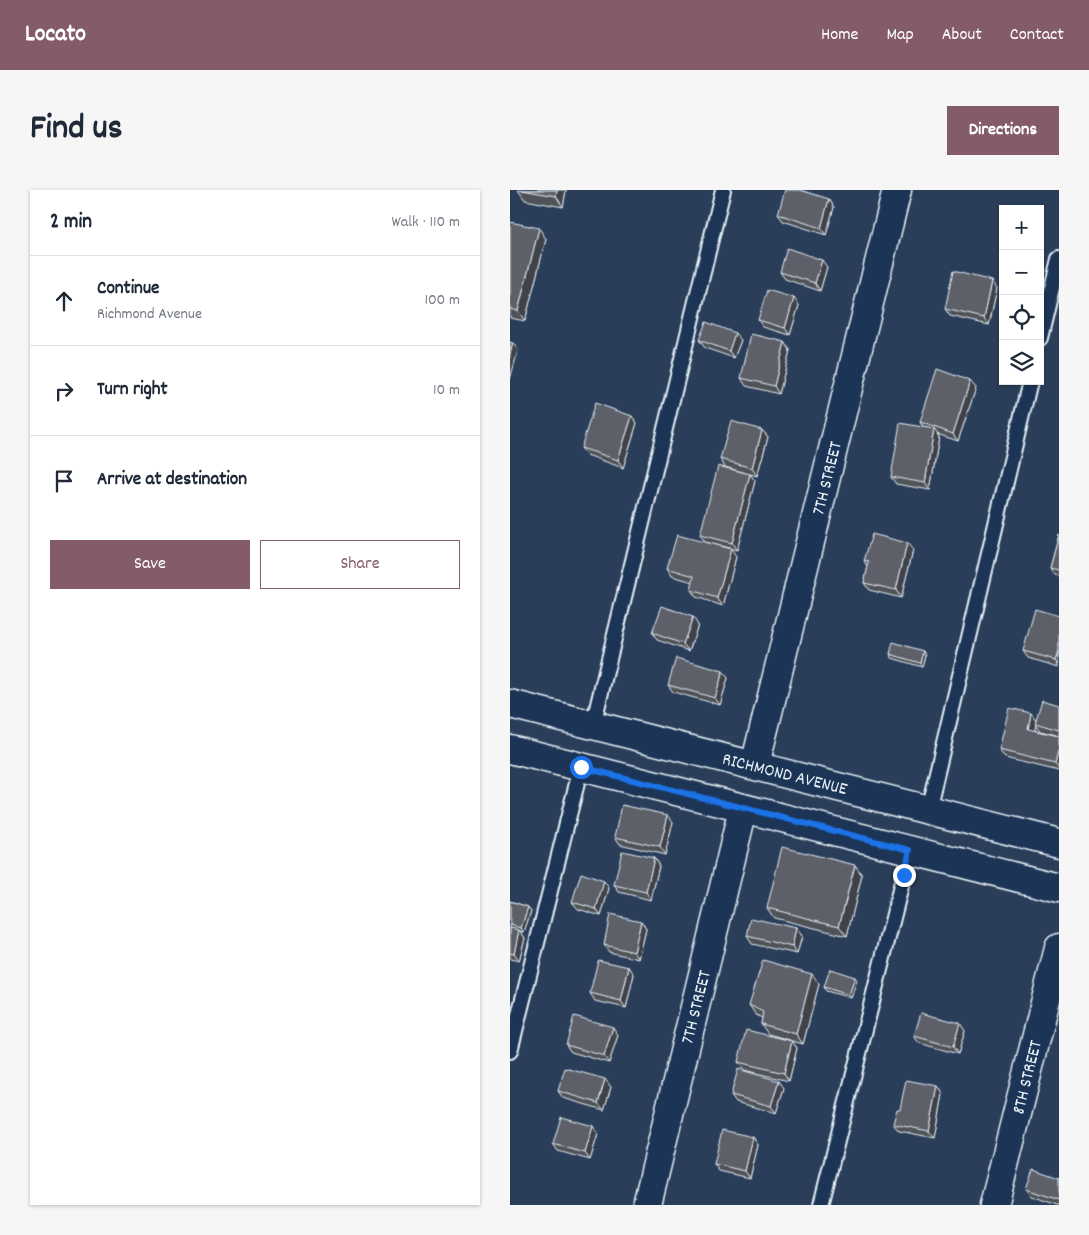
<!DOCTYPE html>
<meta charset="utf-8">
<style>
body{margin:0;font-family:Dekko,sans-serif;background:#f6f6f7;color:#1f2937}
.controls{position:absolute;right:15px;top:15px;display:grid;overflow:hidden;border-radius:0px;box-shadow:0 1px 4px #0004}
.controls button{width:45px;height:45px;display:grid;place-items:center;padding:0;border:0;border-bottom:1px solid #e0e1e3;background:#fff;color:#1f2937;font:25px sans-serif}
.stop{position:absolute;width:15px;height:15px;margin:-11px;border:4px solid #1a73e8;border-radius:50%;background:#fff}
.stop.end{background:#1a73e8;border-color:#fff;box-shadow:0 1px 5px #0008}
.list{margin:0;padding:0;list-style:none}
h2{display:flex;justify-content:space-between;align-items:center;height:65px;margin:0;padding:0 20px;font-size:21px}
h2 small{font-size:16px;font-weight:400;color:#747a83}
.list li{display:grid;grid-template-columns:32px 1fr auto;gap:15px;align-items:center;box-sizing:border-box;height:90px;padding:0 20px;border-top:1px solid #e0e1e3}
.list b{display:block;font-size:19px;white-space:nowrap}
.list p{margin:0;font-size:16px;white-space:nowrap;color:#747a83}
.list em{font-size:16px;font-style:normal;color:#747a83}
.actions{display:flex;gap:10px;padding:15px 20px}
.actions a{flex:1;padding:11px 0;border:1px solid #845c67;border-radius:0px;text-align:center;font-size:18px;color:#845c67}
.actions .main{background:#845c67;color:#fff}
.icon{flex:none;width:28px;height:28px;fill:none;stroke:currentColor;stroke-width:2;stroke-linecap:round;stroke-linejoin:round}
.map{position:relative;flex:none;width:549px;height:1015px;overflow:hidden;border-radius:0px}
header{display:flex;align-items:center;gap:30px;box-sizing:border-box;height:70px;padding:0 25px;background:#845c67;color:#fff}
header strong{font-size:24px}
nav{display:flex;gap:28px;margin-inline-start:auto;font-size:18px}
.intro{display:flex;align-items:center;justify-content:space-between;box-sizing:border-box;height:120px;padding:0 30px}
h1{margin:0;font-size:35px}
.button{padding:12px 22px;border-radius:0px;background:#845c67;color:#fff;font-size:18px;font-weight:700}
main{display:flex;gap:30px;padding:0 30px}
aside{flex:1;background:#fff;border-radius:0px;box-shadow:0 1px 4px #0004}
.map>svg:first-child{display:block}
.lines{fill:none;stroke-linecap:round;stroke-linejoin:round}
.lane-casing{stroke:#e8f1f8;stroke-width:18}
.street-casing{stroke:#e8f1f8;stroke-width:31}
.secondary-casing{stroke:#e8f1f8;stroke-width:31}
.lane{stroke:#1d3557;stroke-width:14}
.street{stroke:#1d3557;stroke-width:28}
.secondary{stroke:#1d3557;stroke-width:28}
.wall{fill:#505359;stroke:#e8f1f8;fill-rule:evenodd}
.shaded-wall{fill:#414349;stroke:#e8f1f8}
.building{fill:#5d6068;stroke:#e8f1f8}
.route{stroke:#1a73e8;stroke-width:6}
.labels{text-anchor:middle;stroke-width:4.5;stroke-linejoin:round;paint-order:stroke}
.street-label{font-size:18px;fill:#e8f1f8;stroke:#1d3557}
</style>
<header>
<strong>Locato</strong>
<nav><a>Home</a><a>Map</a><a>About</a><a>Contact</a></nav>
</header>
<div class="intro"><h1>Find us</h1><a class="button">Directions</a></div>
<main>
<aside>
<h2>2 min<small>Walk · 110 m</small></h2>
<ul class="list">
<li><svg class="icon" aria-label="ahead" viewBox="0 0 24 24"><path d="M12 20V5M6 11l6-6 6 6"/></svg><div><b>Continue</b><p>Richmond Avenue</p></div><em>100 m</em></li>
<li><svg class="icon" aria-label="right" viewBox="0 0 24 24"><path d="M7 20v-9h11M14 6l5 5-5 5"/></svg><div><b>Turn right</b></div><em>10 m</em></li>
<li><svg class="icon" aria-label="arrive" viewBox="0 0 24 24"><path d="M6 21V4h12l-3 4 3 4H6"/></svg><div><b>Arrive at destination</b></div></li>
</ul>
<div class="actions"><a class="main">Save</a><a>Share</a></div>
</aside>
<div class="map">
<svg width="549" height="1015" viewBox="0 0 549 1015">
<rect width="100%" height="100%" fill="#2a3e5a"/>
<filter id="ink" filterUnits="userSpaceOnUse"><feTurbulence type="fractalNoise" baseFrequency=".02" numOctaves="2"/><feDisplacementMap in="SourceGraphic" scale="10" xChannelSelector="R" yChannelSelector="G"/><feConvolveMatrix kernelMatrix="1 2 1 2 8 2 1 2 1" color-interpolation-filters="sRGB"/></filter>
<g filter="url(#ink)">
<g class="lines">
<!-- lane casing -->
<g class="lane-casing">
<g id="lane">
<polyline points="530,148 549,69"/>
<polyline points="83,535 213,0"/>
<polyline points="418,620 520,191"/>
<polyline points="0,861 71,577"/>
<polyline points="311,1015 400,660"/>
</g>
</g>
<!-- street casing -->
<g class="street-casing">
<g id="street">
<polyline points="245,575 387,0"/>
<polyline points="137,1015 233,619"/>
<polyline points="484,1015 549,758"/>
</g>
</g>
<!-- secondary casing -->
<g class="secondary-casing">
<g id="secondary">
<polyline points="0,514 549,653"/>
<polyline points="0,559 549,698"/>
</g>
</g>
<!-- lane -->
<use href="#lane" class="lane"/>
<!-- street -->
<use href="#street" class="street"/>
<!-- secondary -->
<use href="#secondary" class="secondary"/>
</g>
<!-- wall -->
<g class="wall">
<polygon points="8,0 56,0 53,17 15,10"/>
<polygon points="319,9 324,17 316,45 273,31 268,24"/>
<polygon points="0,32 36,49 15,131 0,128"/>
<polygon points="317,77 310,101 275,89 270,82"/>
<polygon points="487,98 479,135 440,126 435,119"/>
<polygon points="289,115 280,145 253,137 248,130"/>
<polygon points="189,150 231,150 224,168 195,158"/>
<polygon points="275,152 280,160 269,204 236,196 231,188"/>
<polygon points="466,198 448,251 427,244 429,247 420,300 386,294 381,287 413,238 410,232"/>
<polygon points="127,233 113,278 77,265 71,258"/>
<polygon points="252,240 258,247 247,286 240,284 245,291 227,360 195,352 190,345 236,283 215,277 210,269"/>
<polygon points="549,345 549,386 545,385 540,378"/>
<polygon points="403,360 391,408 359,400 354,393 358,377 354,371"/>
<polygon points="226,367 213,416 186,407 181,400 183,392 162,386 157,378"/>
<polygon points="549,426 549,477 518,468 513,461"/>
<polygon points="188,435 179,461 147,450 142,443"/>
<polygon points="380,464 415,465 412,477 382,468"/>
<polygon points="218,488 210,515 163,502 158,495"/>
<path d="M549,515V581L495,568L489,560L526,529ZM526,535L530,541L546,545L524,540Z"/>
<polygon points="163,632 155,665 110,654 105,647"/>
<polygon points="144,668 149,676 141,710 109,702 104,695"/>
<polygon points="345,675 352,685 337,746 264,728 257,718"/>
<polygon points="99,698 91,726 68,719 62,712"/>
<polygon points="0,711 18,717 21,721 14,742 10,741 15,748 9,771 0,769 0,738 6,740 0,738"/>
<polygon points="131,731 136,739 129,769 99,762 94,755"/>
<polygon points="286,738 292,746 287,764 242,754 237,746"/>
<polygon points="119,777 124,784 116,818 85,811 80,803"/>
<polygon points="347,790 341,808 316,801 314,797"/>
<polygon points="309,794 293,854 282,851 287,858 279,891 234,880 228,872 280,850 258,844 251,834 252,828 246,825 239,815"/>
<polygon points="455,841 448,864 409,853 404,846"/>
<polygon points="108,845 99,873 61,862 56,855"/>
<polygon points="428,896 433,904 425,948 389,941 383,934 390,919"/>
<polygon points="101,897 94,920 53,908 48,901"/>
<polygon points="274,898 266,923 226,912 221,905"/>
<polygon points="88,944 80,970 48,961 43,954"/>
<polygon points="243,947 248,955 240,988 209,981 204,974"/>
<polygon points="549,988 549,1015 547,1015 522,1006 516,999"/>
</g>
<!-- shaded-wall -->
<g class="shaded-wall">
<polygon points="47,0 56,0 53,17 46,6"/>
<polygon points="319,9 324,17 316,45 311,38"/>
<polygon points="29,38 36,49 15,131 8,121"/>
<polygon points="312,70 317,77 310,101 305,93"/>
<polygon points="482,91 487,98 479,135 474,128"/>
<polygon points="284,108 289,115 280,145 275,138"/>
<polygon points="225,143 231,150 224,168 219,161"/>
<polygon points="275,152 280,160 269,204 264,196"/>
<polygon points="3,153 8,160 0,190 0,164"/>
<polygon points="460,191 466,198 448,251 443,244"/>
<polygon points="122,226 127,233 113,278 108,270"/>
<polygon points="424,239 429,247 420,300 415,293"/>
<polygon points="252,240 258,247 247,286 242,278"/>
<polygon points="240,284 245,291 227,360 222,353"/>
<polygon points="397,353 403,360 391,408 386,400"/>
<polygon points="221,359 226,367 213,416 207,408"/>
<polygon points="183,427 188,435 179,461 173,454"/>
<polygon points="413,461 415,465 412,477 410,473"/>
<polygon points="549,461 549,474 546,470"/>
<polygon points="213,481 218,488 210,515 205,508"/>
<polygon points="521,523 527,531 525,533 526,535 523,546 518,539"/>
<polygon points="549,558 549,579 545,574"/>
<polygon points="158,625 163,632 155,665 150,657"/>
<polygon points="144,668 149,676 141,710 136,702"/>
<polygon points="345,675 352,685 337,746 329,736"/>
<polygon points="94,691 99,698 91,726 86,719"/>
<polygon points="18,717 21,721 14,742 11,738"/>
<polygon points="131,731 136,739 129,769 124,762"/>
<polygon points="286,738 292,746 287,764 282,757"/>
<polygon points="9,740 15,748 9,771 4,764"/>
<polygon points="119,777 124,784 116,818 111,811"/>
<polygon points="302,784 309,794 293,854 286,844"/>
<polygon points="345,787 347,790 341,808 339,805"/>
<polygon points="450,833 455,841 448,864 443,857"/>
<polygon points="103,837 108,845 99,873 94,866"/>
<polygon points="282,851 287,858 279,891 274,883"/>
<polygon points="95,889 101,897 94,920 88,913"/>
<polygon points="269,891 274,898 266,923 261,916"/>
<polygon points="428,896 433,904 425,948 419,941"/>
<polygon points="83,936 88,944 80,970 75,963"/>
<polygon points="243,947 248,955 240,988 235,981"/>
</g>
<!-- building -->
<g class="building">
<polygon points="12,0 47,0 46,6"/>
<polygon points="275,0 290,0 319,9 311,38 268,24"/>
<polygon points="0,32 29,38 8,121 0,119"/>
<polygon points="277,58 312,70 305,93 270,82"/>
<polygon points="443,81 482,91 474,128 435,119"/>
<polygon points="257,100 284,108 275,138 248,130"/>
<polygon points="196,132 225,143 219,161 189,150"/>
<polygon points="241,144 275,152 264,196 231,188"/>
<polygon points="0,152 3,153 0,164"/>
<polygon points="427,179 460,191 443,244 410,232"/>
<polygon points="85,213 122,226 108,270 71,258"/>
<polygon points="221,231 252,240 242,278 210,269"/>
<polygon points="390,233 424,239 415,293 381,287"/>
<polygon points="208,276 240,284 222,353 190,345"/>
<polygon points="362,344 397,353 386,400 354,393 359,372 354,371"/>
<polygon points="167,345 221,359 207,408 181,400 184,386 157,378"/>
<polygon points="549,345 549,380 540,378"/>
<polygon points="152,416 183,427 173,454 142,443"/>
<polygon points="525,419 549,426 549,461 546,470 513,461"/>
<polygon points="383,452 413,461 410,473 380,464"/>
<polygon points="166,468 213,481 205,508 158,495"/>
<polygon points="532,510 549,515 549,540 525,533"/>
<polygon points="499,518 521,523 518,539 549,546 549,558 545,574 489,560"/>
<polygon points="112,615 158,625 150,657 105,647"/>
<polygon points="272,657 345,675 329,736 257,718"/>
<polygon points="112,661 144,668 136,702 104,695"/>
<polygon points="71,683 94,691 86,719 62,712"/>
<polygon points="0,711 18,717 11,738 0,735"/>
<polygon points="100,724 131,731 124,762 94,755"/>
<polygon points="241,728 286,738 282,757 237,746"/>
<polygon points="0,738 9,740 4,764 0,763"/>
<polygon points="88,770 119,777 111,811 80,803"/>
<polygon points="253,770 302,784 286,844 251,834 253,822 239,815"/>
<polygon points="320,779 345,787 339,805 314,797"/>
<polygon points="411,823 450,833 443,857 404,846"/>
<polygon points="64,826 103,837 94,866 56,855"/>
<polygon points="236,840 282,851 274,883 228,872"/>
<polygon points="55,878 95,889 88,913 48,901"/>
<polygon points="228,879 269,891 261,916 221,905"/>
<polygon points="396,890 428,896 419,941 383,934 387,919 390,919"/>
<polygon points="51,927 83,936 75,963 43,954"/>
<polygon points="212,940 243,947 235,981 204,974"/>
<polygon points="523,979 549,988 549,1010 516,999"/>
</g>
</g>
<g class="lines" filter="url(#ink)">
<!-- route -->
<polyline class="route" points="71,577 400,660 394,685"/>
</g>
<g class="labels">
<!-- street labels -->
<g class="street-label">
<text transform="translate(316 288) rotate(-76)" y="6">7TH STREET</text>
<text transform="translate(275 583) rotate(14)" y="6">RICHMOND AVENUE</text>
<text transform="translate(185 817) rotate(-76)" y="6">7TH STREET</text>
<text transform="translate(516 887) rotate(-76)" y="6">8TH STREET</text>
</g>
</g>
</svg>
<div class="controls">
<button>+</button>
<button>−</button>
<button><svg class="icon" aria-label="locate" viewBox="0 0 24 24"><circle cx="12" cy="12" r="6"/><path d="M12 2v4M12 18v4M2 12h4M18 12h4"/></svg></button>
<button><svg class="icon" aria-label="layers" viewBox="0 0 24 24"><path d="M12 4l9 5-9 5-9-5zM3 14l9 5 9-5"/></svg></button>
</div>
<div class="stop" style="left:71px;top:577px"></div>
<div class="stop end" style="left:394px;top:685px"></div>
</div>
</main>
